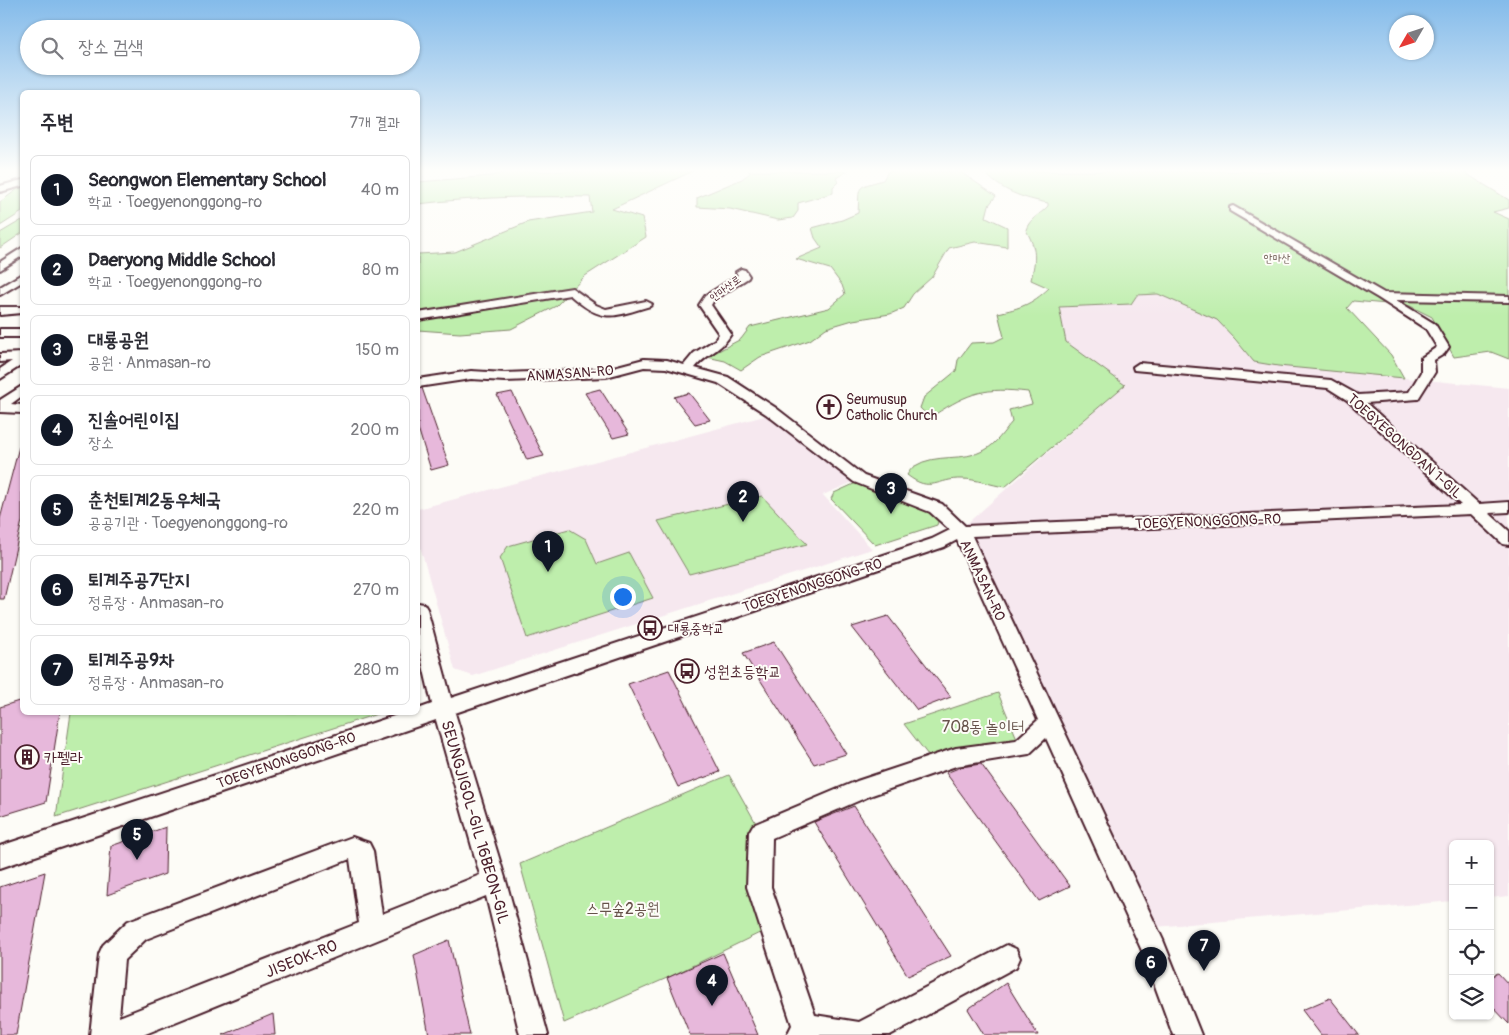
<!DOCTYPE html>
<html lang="ko">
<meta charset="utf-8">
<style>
body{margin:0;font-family:Pangolin,"Poor Story",sans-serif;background:#f7f7f7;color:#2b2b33}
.controls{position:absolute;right:15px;bottom:15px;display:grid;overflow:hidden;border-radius:8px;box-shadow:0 1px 4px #0004}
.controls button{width:45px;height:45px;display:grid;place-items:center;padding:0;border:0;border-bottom:1px solid #e1e1e2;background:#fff;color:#2b2b33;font:25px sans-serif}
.compass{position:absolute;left:1389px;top:15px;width:45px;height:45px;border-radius:50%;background:#fff;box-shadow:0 1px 4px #0004;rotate:231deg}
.you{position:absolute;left:622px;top:596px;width:18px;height:18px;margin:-12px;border:4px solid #fff;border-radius:50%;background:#1a73e8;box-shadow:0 0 0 8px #1a73e833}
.badge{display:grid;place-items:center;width:32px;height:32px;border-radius:50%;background:#111827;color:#fff;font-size:16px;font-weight:700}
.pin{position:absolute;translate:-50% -41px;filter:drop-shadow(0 1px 2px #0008)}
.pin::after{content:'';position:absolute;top:26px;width:18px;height:15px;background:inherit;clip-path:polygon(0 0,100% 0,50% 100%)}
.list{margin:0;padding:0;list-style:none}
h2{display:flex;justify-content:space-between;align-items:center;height:65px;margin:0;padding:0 20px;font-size:21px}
h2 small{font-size:16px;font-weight:400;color:#7c7c81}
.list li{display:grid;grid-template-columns:32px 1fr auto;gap:15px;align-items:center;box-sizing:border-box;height:70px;margin:0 10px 10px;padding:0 10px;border:1px solid #e1e1e2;border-radius:8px}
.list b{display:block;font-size:19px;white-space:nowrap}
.list p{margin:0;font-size:16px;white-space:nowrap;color:#7c7c81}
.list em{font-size:16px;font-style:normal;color:#7c7c81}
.icon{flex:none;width:28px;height:28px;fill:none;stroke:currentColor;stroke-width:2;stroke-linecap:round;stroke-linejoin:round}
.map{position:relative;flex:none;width:1509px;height:1035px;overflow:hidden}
.search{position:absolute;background:#fff;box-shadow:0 1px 4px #0004;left:20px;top:20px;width:400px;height:55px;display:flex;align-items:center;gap:12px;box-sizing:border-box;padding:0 18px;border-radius:28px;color:#7c7c81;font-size:19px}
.panel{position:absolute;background:#fff;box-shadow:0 1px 4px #0004;left:20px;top:90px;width:400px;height:625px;border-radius:8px}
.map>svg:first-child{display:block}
.built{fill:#f6e8ef}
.green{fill:#beeeac;stroke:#84866c}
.building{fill:#e7b8db;stroke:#4a1f2b}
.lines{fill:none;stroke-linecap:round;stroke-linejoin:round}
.minor-casing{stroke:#4a1f2b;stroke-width:4}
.minor{fill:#fdfcf7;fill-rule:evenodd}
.labels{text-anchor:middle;stroke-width:4;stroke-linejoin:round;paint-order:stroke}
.far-park-label{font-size:11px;fill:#67534b;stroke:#fdfcf7}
.far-street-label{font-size:11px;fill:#4a1f2b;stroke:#fdfcf7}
.street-label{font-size:14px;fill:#4a1f2b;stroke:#fdfcf7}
.poi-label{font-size:14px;fill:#4a1f2b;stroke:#fdfcf7;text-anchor:start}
.near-poi-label{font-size:16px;fill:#4a1f2b;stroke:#fdfcf7;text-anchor:start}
.near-park-label{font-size:16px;fill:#67534b;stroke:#fdfcf7}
.near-street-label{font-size:16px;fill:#4a1f2b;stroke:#fdfcf7}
</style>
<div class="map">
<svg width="1509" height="1035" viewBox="0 0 1509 1035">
<rect width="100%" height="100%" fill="#fdfcf7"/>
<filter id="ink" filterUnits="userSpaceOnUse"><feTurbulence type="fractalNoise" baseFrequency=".02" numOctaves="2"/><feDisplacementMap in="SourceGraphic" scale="10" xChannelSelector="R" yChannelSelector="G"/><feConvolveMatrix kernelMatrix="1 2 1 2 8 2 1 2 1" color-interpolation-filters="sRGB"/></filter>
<g filter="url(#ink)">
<!-- built -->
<g class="built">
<polygon points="1158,294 1217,320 1254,362 1278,366 1509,388 1509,896 1490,898 1490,844 1453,844 1453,901 1144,928 963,527 1125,385 1066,342 1058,307 1131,304 1137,295"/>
<polygon points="768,415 853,482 823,495 872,549 473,676 455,670 418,539 418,509"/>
</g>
<!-- green -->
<g class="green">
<path d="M510,171H693L612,209L642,218L646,237L585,276L556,306L511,329L460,333L418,330V254L455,252L528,222L592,212L590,197C533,196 475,197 418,204V182L490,176Z"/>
<polygon points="749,171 848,171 836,178 838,182 833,187 833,193 798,203 798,211 793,218 778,220 730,209 697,207 697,198 742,179 750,173"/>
<path d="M888,171H959L996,196L989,205L986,217L1007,227V247L975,242L949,248L932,277L913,294L904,308L890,314L853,320L826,328L810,340L760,357L741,370L725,361L707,357L741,339L750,327L829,308L845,294L842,285L830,269L796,259L822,248L815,238L812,228L842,220L858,213C860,185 854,188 883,180Z"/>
<path d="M983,171H1462L1509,200V208L1493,212L1509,219V359L1491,352L1454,357L1432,317L1410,306L1353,301L1347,308L1391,355L1404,378L1278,366L1254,362L1235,339L1217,320L1158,294L1137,295L1131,304L1059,307L1066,342L1125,385L1005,487C991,485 976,479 962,479C938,478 931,494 907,475C909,472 912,467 915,466C935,453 963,462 985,450C996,444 1004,431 1012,422L1009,410L1032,404L1028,392C985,387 970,392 934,415L924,412L920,408L924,397L956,371L958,360L971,343L994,342L1004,337L998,313C1020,308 1031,305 1049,288L1031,280C1036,258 1037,250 1026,230C1029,219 1040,215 1048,206V203C1022,198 1001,191 983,171Z"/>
<polygon points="22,186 22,212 0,226 0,202"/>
<polygon points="22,220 22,233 0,248 0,233"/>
<polygon points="856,483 907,504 933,511 939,518 937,525 875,545 831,499 834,493"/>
<polygon points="762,496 807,544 689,574 658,521"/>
<polygon points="569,529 586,539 597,564 629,553 653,598 527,638 500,558 508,546"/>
<polygon points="998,693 1021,748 935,764 904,724"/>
<polygon points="71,713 71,712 380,713 56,817"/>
<polygon points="729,775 761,832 772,927 667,978 564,1023 520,864"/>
</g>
<!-- building -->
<g class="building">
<polygon points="422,388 449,465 431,470 418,428 418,389"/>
<polygon points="600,389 629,434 613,438 585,393"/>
<polygon points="512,392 525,419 544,456 527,460 497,395"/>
<polygon points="689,393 710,420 695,424 674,397"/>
<polygon points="19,447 22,447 22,521 4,599 0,599 0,519"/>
<polygon points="888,616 951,697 917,710 852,627"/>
<polygon points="774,642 846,754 814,764 743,653"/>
<polygon points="669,670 720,772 678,787 628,684"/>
<polygon points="22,700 22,712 60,712 46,802 0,816 0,707"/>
<polygon points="981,764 1070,886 1039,901 946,773 961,767"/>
<polygon points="854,806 951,956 908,976 814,822"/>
<polygon points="166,827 165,874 107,895 111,846"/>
<polygon points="45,872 16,1035 0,1035 0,887"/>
<polygon points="449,940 470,1035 429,1035 414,955"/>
<polygon points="723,953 758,1035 690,1035 667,978"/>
<polygon points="1498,973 1509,985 1509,1024 1490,1004 1490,977"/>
<polygon points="1006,983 1038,1035 984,1035 968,1009"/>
<polygon points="1330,998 1359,1035 1321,1035 1302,1010"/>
<polygon points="273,1014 275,1035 223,1035"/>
</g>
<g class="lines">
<!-- minor casing -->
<g class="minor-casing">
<g id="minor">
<polygon points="22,180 22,186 0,192 0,186"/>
<path d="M1233,206L1384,293L1509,296V302L1396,300L1435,324L1449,347L1444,354L1434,360L1435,372L1418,399L1366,403L1479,504L1509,502V512L1489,513L1509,531V545L1503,544L1471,514L972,536L1163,940L1201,1035H1173L1143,953L1046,738L1029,754L956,766L872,795L772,838L771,887L815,1015L859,1022L1007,945L1016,949L1020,958L1016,967L890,1035H787L792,1025L747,887L749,832L753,825L857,781L956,748L1016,740L1038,720L957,540L944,547L455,713L506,881L548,1035H520L486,896L143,1035H90L99,954L103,945L128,921L352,837L369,843L373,851L382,914L480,875L436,720L0,868V846L406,712H418V709L432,704L418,644V603L424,604L427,609L451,698L932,539L950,530L930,512L854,482L766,414L718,383L666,368L644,367L606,377L505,381L471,379L418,387V379L471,371L505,373L606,369L644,359L667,360L684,365L694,353L715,340L719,334L699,305L705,296L738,275L736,272L741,269L745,270L749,276L748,278L714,300L711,305L731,334C722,350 706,354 695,368L728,377L776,408L864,476L942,504L965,526L1461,505L1347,400L1328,388L1134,370L1133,367L1139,363L1331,380L1358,395L1409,392L1421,372V358L1437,347L1426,329L1378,298L1230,211V207ZM350,859L359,923L119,1017L124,960L146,939Z"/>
<polygon points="22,248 22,256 0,270 0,262"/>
<polygon points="22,274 22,282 0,295 0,287"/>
<path d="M572,288L596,305L606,309L646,301L652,304L650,306C611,318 602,323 570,295L418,320V313Z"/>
<polygon points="0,307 22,307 22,313 0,315"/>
<rect x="0" y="329" width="22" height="8"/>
<polygon points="22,353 22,365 0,379 0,369 12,361 0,362 0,354"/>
<polygon points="22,386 22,396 11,404 22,405 22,413 0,412 0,400"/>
</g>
</g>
<!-- minor -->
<use href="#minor" class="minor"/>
</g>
</g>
<!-- sky -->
<linearGradient id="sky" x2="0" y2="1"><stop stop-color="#84bbea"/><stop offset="0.54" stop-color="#fefefb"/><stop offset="1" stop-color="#fefefb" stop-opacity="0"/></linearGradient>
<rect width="1509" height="316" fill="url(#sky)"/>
<!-- icons -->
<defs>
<g id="church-ring" transform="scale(1.25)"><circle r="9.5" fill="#fdfcf7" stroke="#4a1f2b" stroke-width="1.5"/><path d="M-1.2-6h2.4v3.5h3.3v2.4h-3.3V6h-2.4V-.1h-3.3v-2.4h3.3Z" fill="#4a1f2b"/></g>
<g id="bus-ring" transform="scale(1.25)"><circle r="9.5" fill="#fdfcf7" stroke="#4a1f2b" stroke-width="1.5"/><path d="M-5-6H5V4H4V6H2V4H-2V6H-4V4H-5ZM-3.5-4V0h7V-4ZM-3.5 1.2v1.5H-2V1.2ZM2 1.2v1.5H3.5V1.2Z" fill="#4a1f2b"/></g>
<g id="building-ring" transform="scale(1.25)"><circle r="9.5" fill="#fdfcf7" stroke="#4a1f2b" stroke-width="1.5"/><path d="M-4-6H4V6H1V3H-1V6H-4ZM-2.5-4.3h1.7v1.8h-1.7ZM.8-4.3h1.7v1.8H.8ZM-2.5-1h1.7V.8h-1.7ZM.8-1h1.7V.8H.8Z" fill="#4a1f2b"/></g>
</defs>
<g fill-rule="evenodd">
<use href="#church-ring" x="829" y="407"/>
<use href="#bus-ring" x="650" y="628"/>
<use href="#bus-ring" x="687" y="671"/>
<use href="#building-ring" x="27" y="757"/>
</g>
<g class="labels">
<!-- far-park labels -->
<g class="far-park-label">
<text x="1277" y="262">안마산</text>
</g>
<!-- far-street labels -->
<g class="far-street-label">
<text transform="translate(725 288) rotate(-36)" y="4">안마산로</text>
</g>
<!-- street labels -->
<g class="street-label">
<text transform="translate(570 373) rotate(-4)" y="5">ANMASAN-RO</text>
<text transform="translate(1405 446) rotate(42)" y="5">TOEGYEGONGDAN 1-GIL</text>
<text transform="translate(1208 521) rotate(-2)" y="5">TOEGYENONGGONG-RO</text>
<text transform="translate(983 580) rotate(65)" y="5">ANMASAN-RO</text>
<text transform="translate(812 585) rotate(-18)" y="5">TOEGYENONGGONG-RO</text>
<text transform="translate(286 760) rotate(-19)" y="5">TOEGYENONGGONG-RO</text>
</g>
<!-- poi labels -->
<g class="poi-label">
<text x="846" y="404">Seumusup<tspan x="846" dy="16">Catholic Church</tspan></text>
<text x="668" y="633">대룡중학교</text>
</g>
<!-- near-poi labels -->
<g class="near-poi-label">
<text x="704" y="677">성원초등학교</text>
<text x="44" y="763">카펠라</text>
</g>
<!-- near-park labels -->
<g class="near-park-label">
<text x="983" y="732">708동 놀이터</text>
<text x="623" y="914">스무숲2공원</text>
</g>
<!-- near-street labels -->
<g class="near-street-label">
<text transform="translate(476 822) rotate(74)" y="6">SEUNGJIGOL-GIL 16BEON-GIL</text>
<text transform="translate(301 958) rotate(-22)" y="6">JISEOK-RO</text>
</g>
</g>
</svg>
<div class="controls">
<button>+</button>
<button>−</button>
<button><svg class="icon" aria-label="locate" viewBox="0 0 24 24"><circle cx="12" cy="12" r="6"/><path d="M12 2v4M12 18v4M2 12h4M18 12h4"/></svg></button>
<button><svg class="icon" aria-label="layers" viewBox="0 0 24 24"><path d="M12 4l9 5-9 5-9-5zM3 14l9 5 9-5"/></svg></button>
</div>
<svg class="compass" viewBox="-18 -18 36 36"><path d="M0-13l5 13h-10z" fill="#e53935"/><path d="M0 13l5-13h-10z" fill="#7c7c81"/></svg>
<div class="you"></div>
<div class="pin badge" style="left:548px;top:572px">1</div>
<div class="pin badge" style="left:743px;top:522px">2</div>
<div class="pin badge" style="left:891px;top:514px">3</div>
<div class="pin badge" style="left:712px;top:1006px">4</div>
<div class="pin badge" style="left:137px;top:860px">5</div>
<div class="pin badge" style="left:1151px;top:988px">6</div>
<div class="pin badge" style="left:1204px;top:971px">7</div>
<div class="search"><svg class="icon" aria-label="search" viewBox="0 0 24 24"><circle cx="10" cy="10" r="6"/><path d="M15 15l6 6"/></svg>장소 검색</div>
<section class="panel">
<h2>주변<small>7개 결과</small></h2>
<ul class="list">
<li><span class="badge">1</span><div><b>Seongwon Elementary School</b><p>학교 · Toegyenonggong-ro</p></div><em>40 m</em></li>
<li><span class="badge">2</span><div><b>Daeryong Middle School</b><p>학교 · Toegyenonggong-ro</p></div><em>80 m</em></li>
<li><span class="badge">3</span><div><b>대룡공원</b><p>공원 · Anmasan-ro</p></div><em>150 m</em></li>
<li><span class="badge">4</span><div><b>진솔어린이집</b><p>장소</p></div><em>200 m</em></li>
<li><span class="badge">5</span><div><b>춘천퇴계2동우체국</b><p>공공기관 · Toegyenonggong-ro</p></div><em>220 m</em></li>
<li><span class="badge">6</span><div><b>퇴계주공7단지</b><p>정류장 · Anmasan-ro</p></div><em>270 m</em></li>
<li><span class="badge">7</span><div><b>퇴계주공9차</b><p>정류장 · Anmasan-ro</p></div><em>280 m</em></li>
</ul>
</section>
</div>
